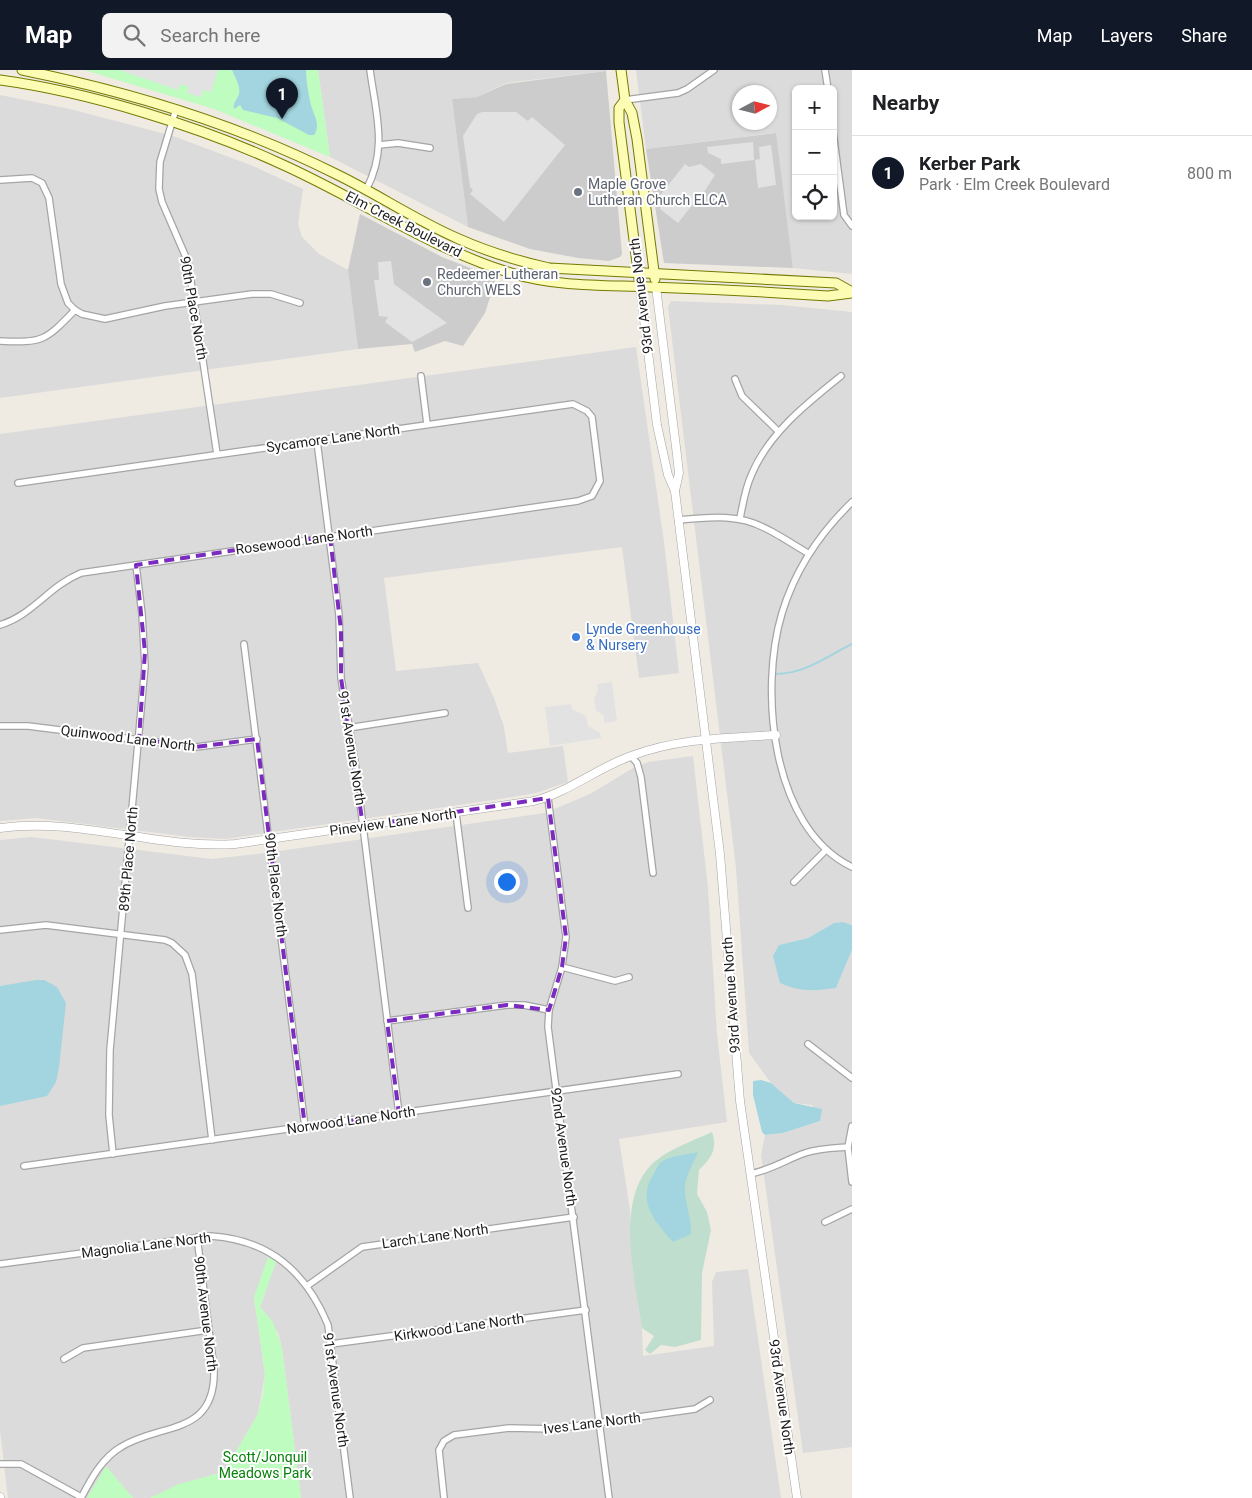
<!DOCTYPE html>
<meta charset="utf-8">
<style>
body{margin:0;font-family:Roboto,sans-serif;background:#f2f2f2;color:#202124}
.controls{position:absolute;right:15px;top:15px;display:grid;overflow:hidden;border-radius:8px;box-shadow:0 1px 4px #0004}
.controls button{width:45px;height:45px;display:grid;place-items:center;padding:0;border:0;border-bottom:1px solid #e0e0e0;background:#fff;color:#202124;font:25px sans-serif}
.compass{position:absolute;left:732px;top:15px;width:45px;height:45px;border-radius:50%;background:#fff;box-shadow:0 1px 4px #0004;rotate:83deg}
.you{position:absolute;left:506px;top:811px;width:18px;height:18px;margin:-12px;border:4px solid #fff;border-radius:50%;background:#1a73e8;box-shadow:0 0 0 8px #1a73e833}
.badge{display:grid;place-items:center;width:32px;height:32px;border-radius:50%;background:#111827;color:#fff;font-size:16px;font-weight:700}
.pin{position:absolute;translate:-50% -41px;filter:drop-shadow(0 1px 2px #0008)}
.pin::after{content:'';position:absolute;top:26px;width:18px;height:15px;background:inherit;clip-path:polygon(0 0,100% 0,50% 100%)}
.list{margin:0;padding:0;list-style:none}
h2{display:flex;justify-content:space-between;align-items:center;height:65px;margin:0;padding:0 20px;font-size:21px}
h2 small{font-size:16px;font-weight:400;color:#757577}
.list li{display:grid;grid-template-columns:32px 1fr auto;gap:15px;align-items:center;box-sizing:border-box;height:75px;padding:0 20px;border-top:1px solid #e0e0e0}
.list b{display:block;font-size:19px;white-space:nowrap}
.list p{margin:0;font-size:16px;white-space:nowrap;color:#757577}
.list em{font-size:16px;font-style:normal;color:#757577}
.icon{flex:none;width:28px;height:28px;fill:none;stroke:currentColor;stroke-width:2;stroke-linecap:round;stroke-linejoin:round}
.map{position:relative;flex:none;width:852px;height:1428px;overflow:hidden}
header{display:flex;align-items:center;gap:30px;box-sizing:border-box;height:70px;padding:0 25px;background:#111827;color:#fff}
header strong{font-size:24px}
nav{display:flex;gap:28px;margin-inline-start:auto;font-size:18px}
.search{width:350px;height:45px;background:#f2f2f2;display:flex;align-items:center;gap:12px;box-sizing:border-box;padding:0 18px;border-radius:8px;color:#757577;font-size:19px}
main{display:flex}
aside{flex:1;background:#fff}
.map>svg:first-child{display:block}
.residential{fill:#dcdbdb;fill-rule:evenodd}
.religious{fill:#ccc}
.wetland{fill:#bfdece}
.park{fill:#befcbf}
.parking{fill:#e2e2e2}
.water{fill:#a2d5df}
.lines{fill:none;stroke-linecap:round;stroke-linejoin:round}
.stream{stroke:#a2d5df;stroke-width:2}
.minor-casing{stroke:#a5a5a5;stroke-width:8}
.tertiary-casing{stroke:#a5a5a5;stroke-width:9}
.secondary-casing{stroke:#747a00;stroke-width:11}
.minor{stroke:#fff;stroke-width:5.5}
.tertiary{stroke:#fff;stroke-width:8}
.secondary{stroke:#fcfcb4;stroke-width:9}
.marked{fill:none;stroke:#7b2cbf;stroke-width:4;stroke-dasharray:10 6;stroke-linejoin:round}
.worship-dot{fill:#6b7280;stroke:#fff;stroke-width:2}
.shop-dot{fill:#3f7fe0;stroke:#fff;stroke-width:2}
.labels{text-anchor:middle;stroke-width:4;stroke-linejoin:round;paint-order:stroke}
.worship-label{font-size:14px;fill:#5b616d;stroke:#fff;text-anchor:start}
.street-label{font-size:14px;fill:#1e1e1e;stroke:#fff}
.shop-label{font-size:14px;fill:#366cbe;stroke:#fff;text-anchor:start}
.park-label{font-size:14px;fill:#07810a;stroke:#fff}
</style>
<header>
<strong>Map</strong>
<div class="search"><svg class="icon" aria-label="search" viewBox="0 0 24 24"><circle cx="10" cy="10" r="6"/><path d="M15 15l6 6"/></svg>Search here</div>
<nav><a>Map</a><a>Layers</a><a>Share</a></nav>
</header>
<main>
<div class="map">
<svg width="852" height="1428" viewBox="0 0 852 1428">
<rect width="100%" height="100%" fill="#efebe3"/>
<!-- residential -->
<g class="residential">
<polygon points="318,0 606,0 606,1 506,13 477,27 452,29 468,157 330,87"/>
<path d="M636,0H852V204L793,198L775,63L646,79ZM796,19H833V146H796ZM740,22H770V52H740Z"/>
<polygon points="0,25 70,39 173,66 253,96 303,119 298,154 302,167 319,184 348,200 358,279 0,328"/>
<polygon points="671,231 781,235 852,242 852,855 843,852 834,853 808,868 779,875 836,918 852,880 852,1377 803,1383 761,1085 765,1065 783,1063 820,1051 812,1035 794,1033 771,1013 749,983 736,798 668,237"/>
<polygon points="636,277 664,472 679,603 639,608 622,477 384,508 396,601 478,593 494,628 504,657 508,683 563,676 568,712 536,723 500,729 225,769 190,767 36,748 0,751 0,364"/>
<polygon points="693,686 708,818 717,964 727,1052 619,1069 630,1140 633,1201 642,1258 643,1286 714,1276 712,1212 716,1202 748,1199 781,1428 301,1428 282,1278 278,1263 260,1237 276,1192 254,1227 265,1304 258,1344 224,1402 194,1410 150,1428 133,1428 106,1397 87,1428 8,1428 0,1361 0,770 32,767 212,789 265,783 545,743 590,724 633,698 648,692"/>
</g>
<!-- religious -->
<g class="religious">
<polygon points="606,1 622,184 620,187 609,191 578,188 530,179 468,157 452,29 477,27 506,14"/>
<polygon points="776,63 793,198 664,193 646,79"/>
<polygon points="360,144 442,187 496,208 485,243 463,276 445,271 415,282 412,274 358,279 348,200"/>
</g>
<!-- wetland -->
<path class="wetland" d="M712,1062C718,1080 711,1088 699,1100L697,1124L707,1142L711,1160L702,1203L701,1270L675,1277L661,1275L650,1284L645,1280L654,1266L642,1258C635,1211 615,1132 651,1095C666,1080 693,1071 712,1062Z"/>
<!-- park -->
<g class="park">
<polygon points="84,0 318,0 330,87 214,39"/>
<polygon points="268,1187 276,1192 260,1237 273,1252 282,1278 301,1428 150,1428 179,1414 224,1402 258,1344 263,1323 265,1304 254,1227"/>
<polygon points="106,1396 133,1428 87,1428"/>
</g>
<!-- parking -->
<g class="parking">
<polygon points="119,0 218,0 211,22 203,20 201,27 187,23 189,17 180,14 178,20"/>
<polygon points="482,42 516,42 528,51 532,47 565,75 504,152 470,124 473,120 470,117 463,66 477,44"/>
<polygon points="753,72 754,90 721,94 721,89 708,83 707,77"/>
<polygon points="771,75 776,115 758,118 755,90 760,89 759,77"/>
<polygon points="685,94 689,97 701,94 715,105 697,133 693,134 678,153 660,139 663,133 658,128"/>
<polygon points="391,191 394,214 447,253 412,272 385,252 388,247 379,246 374,210 379,210 378,192"/>
<polygon points="612,612 617,651 604,653 604,646 596,640 594,629 598,620 597,614"/>
<polygon points="571,634 572,639 586,646 588,656 600,663 601,668 550,676 545,637"/>
</g>
<!-- water -->
<g class="water">
<path d="M232,0H306C306,10 308,21 310,31C312,43 322,54 314,65H309L277,48L243,40L240,35L234,39C233,31 237,31 239,24C241,17 235,7 232,0Z"/>
<path d="M843,852L852,855V880L836,918C815,921 799,922 780,913L773,886L779,875L808,868L834,853Z"/>
<polygon points="36,910 44,910 57,917 66,933 59,997 56,1012 47,1026 0,1036 0,916"/>
<polygon points="761,1010 771,1013 794,1033 822,1039 820,1051 783,1063 765,1065 762,1062 753,1025 753,1011"/>
<path d="M698,1082C694,1092 686,1105 685,1116C684,1133 692,1148 691,1164L673,1172C656,1153 637,1132 652,1107C655,1103 657,1096 660,1093C670,1085 686,1085 698,1082Z"/>
</g>
<g class="lines">
<!-- stream -->
<path class="stream" d="M777,604C806,603 826,587 852,574"/>
<!-- minor casing -->
<g class="minor-casing">
<g id="minor">
<polyline points="825,0 828,19"/>
<polyline points="625,30 678,23 687,19 714,0"/>
<polyline points="176,39 160,92 159,119 162,132 188,192 217,384"/>
<polyline points="833,62 844,145 852,156"/>
<polyline points="379,75 398,73 430,78"/>
<polyline points="0,110 32,108 42,113 49,128 61,214 68,233 75,240 82,244 105,249 165,236 252,224 271,224 300,233"/>
<path d="M366,120C388,79 376,44 370,0"/>
<path d="M0,271C43,273 45,271 75,240"/>
<polyline points="421,306 427,354"/>
<polyline points="735,309 742,326 778,361"/>
<polyline points="317,371 339,545 341,608 355,692 399,1044"/>
<path d="M852,432C820,463 795,500 782,543C759,620 771,758 852,797"/>
<path d="M740,448C743,434 745,419 751,406C768,364 806,334 841,306"/>
<path d="M678,450C745,443 753,449 809,484"/>
<path d="M0,555C33,545 49,516 81,503L578,431L592,426L600,411L592,347L587,341L573,334L18,413"/>
<polyline points="244,574 305,1057"/>
<polyline points="0,656 28,656 196,677 257,669"/>
<polyline points="348,658 445,643"/>
<polyline points="631,686 637,693 641,707 653,803"/>
<polyline points="548,728 566,867 562,897 549,940 548,957 609,1428"/>
<polyline points="456,743 468,838"/>
<polyline points="794,812 826,780"/>
<polyline points="0,860 46,855 165,870 172,873 185,885 192,904 212,1070"/>
<polyline points="562,897 615,911 629,907"/>
<polyline points="387,951 507,935 524,935 549,940"/>
<polyline points="808,974 852,1008"/>
<polyline points="852,1056 848,1077 852,1112"/>
<polyline points="113,1084 109,1045 110,980 145,596 142,544 136,495"/>
<polyline points="24,1096 678,1004"/>
<path d="M750,1104C771,1100 785,1090 805,1083C819,1078 833,1078 848,1077"/>
<polyline points="825,1152 852,1139"/>
<path d="M0,1194L211,1166C270,1170 306,1202 328,1255L350,1428"/>
<polyline points="307,1216 362,1177 574,1147"/>
<polyline points="331,1274 586,1240"/>
<polyline points="64,1289 83,1278 208,1260"/>
<polyline points="0,1394 21,1394 81,1427"/>
<path d="M81,1428C91,1409 102,1388 121,1377C161,1352 216,1367 214,1299L197,1167"/>
<polyline points="444,1428 439,1380 444,1371 454,1365 509,1358 554,1359 695,1339 710,1330"/>
</g>
</g>
<!-- tertiary casing -->
<g class="tertiary-casing">
<g id="tertiary">
<polyline points="640,217 657,355 668,405 675,421 720,784 740,1031 797,1428"/>
<polyline points="656,217 677,385 679,403 675,421"/>
<path d="M0,758C78,747 156,779 235,774L534,731C569,722 597,698 631,686C678,668 727,668 776,665"/>
<polyline points="0,1427 0,1428"/>
</g>
</g>
<!-- secondary casing -->
<g class="secondary-casing">
<g id="secondary">
<path d="M22,0C131,22 239,55 338,105C379,125 417,151 459,169C488,182 518,191 549,198L836,213L852,222"/>
<polyline points="621,0 625,30 632,43 637,69 655,209"/>
<path d="M0,10C88,22 199,56 279,93C356,127 431,179 511,203C556,217 604,215 650,217C709,219 769,222 828,226L852,223"/>
<polyline points="625,30 619,38 619,52 640,217"/>
</g>
</g>
<!-- minor -->
<use href="#minor" class="minor"/>
<!-- tertiary -->
<use href="#tertiary" class="tertiary"/>
<!-- secondary -->
<use href="#secondary" class="secondary"/>
</g>
<!-- marked area -->
<path class="marked" d="M330,466L341,560V608L363,756L548,728L566,867L562,897L549,940L507,935L387,951L399,1044L305,1057L257,669L196,677L139,669L145,582L136,495Z"/>
<!-- markers -->
<g class="worship-dot">
<circle cx="578" cy="122" r="5"/>
<circle cx="427" cy="212" r="5"/>
</g>
<circle class="shop-dot" cx="576" cy="567" r="5"/>
<g class="labels">
<!-- worship labels -->
<g class="worship-label">
<text x="588" y="119">Maple Grove<tspan x="588" dy="16">Lutheran Church ELCA</tspan></text>
<text x="437" y="209">Redeemer Lutheran<tspan x="437" dy="16">Church WELS</tspan></text>
</g>
<!-- street labels -->
<g class="street-label">
<text transform="translate(404 154) rotate(27)" y="5">Elm Creek Boulevard</text>
<text transform="translate(641 226) rotate(-97)" y="5">93rd Avenue North</text>
<text transform="translate(194 238) rotate(80)" y="5">90th Place North</text>
<text transform="translate(333 368) rotate(-8)" y="5">Sycamore Lane North</text>
<text transform="translate(304 470) rotate(-8)" y="5">Rosewood Lane North</text>
<text transform="translate(128 668) rotate(7)" y="5">Quinwood Lane North</text>
<text transform="translate(352 678) rotate(81)" y="5">91st Avenue North</text>
<text transform="translate(393 752) rotate(-8)" y="5">Pineview Lane North</text>
<text transform="translate(128 789) rotate(-85)" y="5">89th Place North</text>
<text transform="translate(276 815) rotate(83)" y="5">90th Place North</text>
<text transform="translate(731 925) rotate(-94)" y="5">93rd Avenue North</text>
<text transform="translate(351 1050) rotate(-8)" y="5">Norwood Lane North</text>
<text transform="translate(564 1077) rotate(82)" y="5">92nd Avenue North</text>
<text transform="translate(435 1166) rotate(-8)" y="5">Larch Lane North</text>
<text transform="translate(146 1175) rotate(-7)" y="5">Magnolia Lane North</text>
<text transform="translate(206 1244) rotate(83)" y="5">90th Avenue North</text>
<text transform="translate(459 1257) rotate(-8)" y="5">Kirkwood Lane North</text>
<text transform="translate(336 1320) rotate(82)" y="5">91st Avenue North</text>
<text transform="translate(782 1327) rotate(82)" y="5">93rd Avenue North</text>
<text transform="translate(592 1353) rotate(-7)" y="5">Ives Lane North</text>
</g>
<!-- shop labels -->
<g class="shop-label">
<text x="586" y="564">Lynde Greenhouse<tspan x="586" dy="16">&amp; Nursery</tspan></text>
</g>
<!-- park labels -->
<g class="park-label">
<text x="265" y="1392">Scott/Jonquil<tspan x="265" dy="16">Meadows Park</tspan></text>
</g>
</g>
</svg>
<div class="controls">
<button>+</button>
<button>−</button>
<button><svg class="icon" aria-label="locate" viewBox="0 0 24 24"><circle cx="12" cy="12" r="6"/><path d="M12 2v4M12 18v4M2 12h4M18 12h4"/></svg></button>
</div>
<svg class="compass" viewBox="-18 -18 36 36"><path d="M0-13l5 13h-10z" fill="#e53935"/><path d="M0 13l5-13h-10z" fill="#757577"/></svg>
<div class="you"></div>
<div class="pin badge" style="left:282px;top:49px">1</div>
</div>
<aside>
<h2>Nearby<small></small></h2>
<ul class="list">
<li><span class="badge">1</span><div><b>Kerber Park</b><p>Park · Elm Creek Boulevard</p></div><em>800 m</em></li>
</ul>
</aside>
</main>
